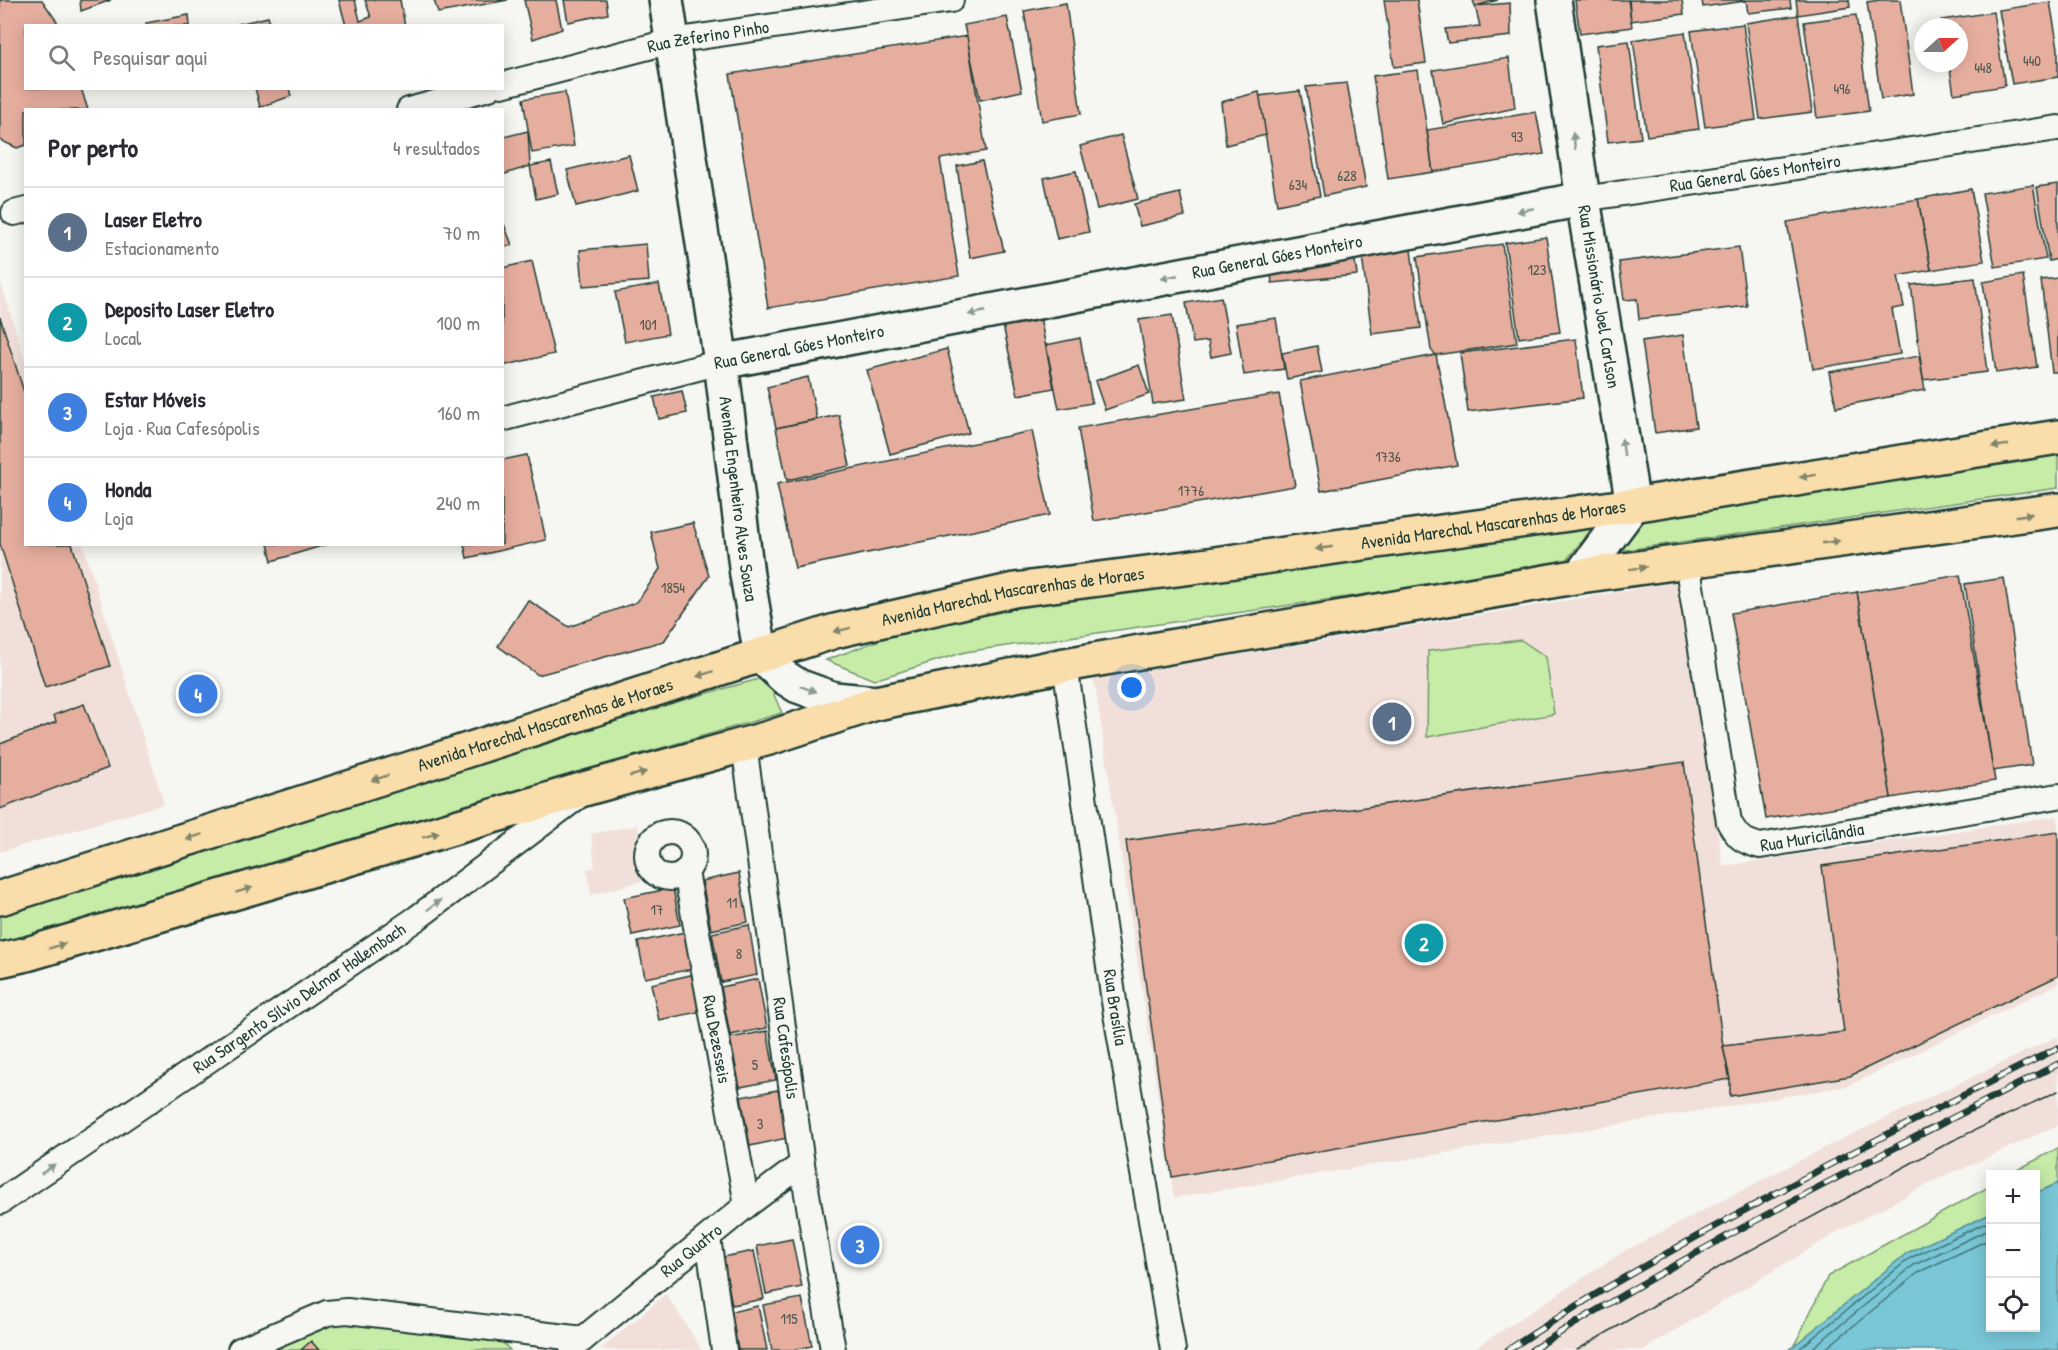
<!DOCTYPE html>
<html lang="pt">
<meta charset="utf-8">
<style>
body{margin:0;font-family:"Patrick Hand",sans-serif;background:#f2f2f3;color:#2b2b33}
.controls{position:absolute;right:18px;bottom:18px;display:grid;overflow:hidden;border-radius:0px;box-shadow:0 3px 15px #0003}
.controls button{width:54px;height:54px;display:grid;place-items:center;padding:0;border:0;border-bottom:2px solid #e1e1e2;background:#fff;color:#2b2b33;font:30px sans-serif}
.compass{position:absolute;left:1914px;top:18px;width:54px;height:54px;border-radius:50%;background:#fff;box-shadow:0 3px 15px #0003;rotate:69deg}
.you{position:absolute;left:1132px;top:688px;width:21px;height:21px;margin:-15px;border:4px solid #fff;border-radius:50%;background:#1a73e8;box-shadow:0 0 0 9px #1a73e833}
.badge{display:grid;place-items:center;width:39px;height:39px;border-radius:50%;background:#d1495b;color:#fff;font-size:20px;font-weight:700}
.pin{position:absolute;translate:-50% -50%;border:3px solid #fff;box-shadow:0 2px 6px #0006}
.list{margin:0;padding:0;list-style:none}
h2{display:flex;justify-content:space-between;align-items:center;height:78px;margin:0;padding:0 24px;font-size:26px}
h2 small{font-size:20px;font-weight:400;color:#7c7c81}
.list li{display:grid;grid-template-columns:39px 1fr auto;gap:18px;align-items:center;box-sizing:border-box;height:90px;padding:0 24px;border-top:2px solid #e1e1e2}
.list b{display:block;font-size:22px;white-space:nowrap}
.list p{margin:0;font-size:20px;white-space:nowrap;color:#7c7c81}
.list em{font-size:20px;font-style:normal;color:#7c7c81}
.icon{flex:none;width:33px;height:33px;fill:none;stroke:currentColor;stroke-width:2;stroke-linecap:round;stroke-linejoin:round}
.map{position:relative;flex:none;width:2058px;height:1350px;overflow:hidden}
.search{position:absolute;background:#fff;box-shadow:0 3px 15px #0003;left:24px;top:24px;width:480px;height:66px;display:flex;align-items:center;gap:15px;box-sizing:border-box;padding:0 21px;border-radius:0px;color:#7c7c81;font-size:22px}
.panel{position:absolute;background:#fff;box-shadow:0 3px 15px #0003;left:24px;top:108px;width:480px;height:438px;border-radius:0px}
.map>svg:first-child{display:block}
.built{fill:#f1e0d9}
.green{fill:#c6eca7;stroke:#72946e;stroke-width:1.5}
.water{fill:#79c6d7;stroke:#558f96;stroke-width:1.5}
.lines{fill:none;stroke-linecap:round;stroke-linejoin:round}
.shore{stroke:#437475;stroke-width:1.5}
.building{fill:#e6ae9f;stroke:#1f3d34;stroke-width:1.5}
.street-casing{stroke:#1f3d34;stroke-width:28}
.secondary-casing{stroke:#1f3d34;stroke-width:38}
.highway-casing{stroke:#1f3d34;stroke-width:38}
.street{stroke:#f6f6f2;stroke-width:24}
.secondary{stroke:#f6f6f2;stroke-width:33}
.highway{stroke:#f9ddab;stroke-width:33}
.tram{stroke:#1f3d34;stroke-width:1.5}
.rail-casing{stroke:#1f3d34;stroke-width:7}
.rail{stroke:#f6f6f2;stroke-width:4.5;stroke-dasharray:14;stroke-linecap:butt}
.oneway{fill:#8a9a93}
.oneway2{fill:#81856a}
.labels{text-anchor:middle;stroke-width:4.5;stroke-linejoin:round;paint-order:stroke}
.number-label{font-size:15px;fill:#51594f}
.street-label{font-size:18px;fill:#1f3d34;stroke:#f6f6f2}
</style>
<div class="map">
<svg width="2058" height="1350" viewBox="0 0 2058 1350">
<rect width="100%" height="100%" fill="#f6f6f2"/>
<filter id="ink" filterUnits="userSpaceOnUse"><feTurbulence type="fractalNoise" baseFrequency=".0167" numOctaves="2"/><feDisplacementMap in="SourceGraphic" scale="12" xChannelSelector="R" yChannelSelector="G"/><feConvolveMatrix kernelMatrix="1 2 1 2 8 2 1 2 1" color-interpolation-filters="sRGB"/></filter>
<g filter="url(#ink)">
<!-- built -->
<g class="built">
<polygon points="0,280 25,361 26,544 83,545 164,804 0,852"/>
<polygon points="1678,582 1723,866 2058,816 2058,984 1848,1086 1174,1198 1094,679"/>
<polygon points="638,825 642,881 591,895 587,869 595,868 591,834"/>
<polygon points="2058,1036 2058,1125 1963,1169 1952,1172 1839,1231 1643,1350 1472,1350 1626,1250 1838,1141"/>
<polygon points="666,1294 702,1350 600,1350"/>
</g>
<!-- green -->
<g class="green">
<polygon points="2058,455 2058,488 1605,553 1632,518 1790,493 2014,463"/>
<polygon points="1593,527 1562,566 965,652 874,680 826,660 896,634 1077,595"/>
<polygon points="1521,640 1546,657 1554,714 1427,737 1428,651"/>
<path d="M766,677L782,713L609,763L126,912L0,945V909C255,830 509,747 766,677Z"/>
<polygon points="2058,1148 2058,1202 2036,1220 2036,1174 2010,1174"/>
<polygon points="1990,1186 1990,1255 1792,1350 1828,1276"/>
<polygon points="329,1317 501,1341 510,1350 277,1350"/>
</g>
<!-- water -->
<polygon class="water" points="2058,1183 2058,1350 1789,1350 1907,1253 1990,1214 1990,1328 2036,1328 2036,1193"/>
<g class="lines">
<!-- shore -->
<g class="shore">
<polyline points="1798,1350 1910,1258 1990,1221"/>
<polyline points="1810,1350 1914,1265 1990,1229"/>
<polyline points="1824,1350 1919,1272 1990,1239"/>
</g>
</g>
<!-- building -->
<g class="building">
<polygon points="0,0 42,0 60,26 26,26 26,88 81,88 88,110 26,110 26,145 17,148 0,140"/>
<polygon points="80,0 111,0 81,11"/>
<polygon points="339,0 355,0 360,21 371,17 365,0 400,0 405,26 346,26"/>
<polygon points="434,0 508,0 438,13"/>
<polygon points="524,0 556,0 562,29 533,39"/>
<polygon points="564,0 606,0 608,14 568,22"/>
<polygon points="1384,0 1417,0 1426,63 1394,67"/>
<polygon points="1473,0 1498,0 1475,6"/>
<polygon points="1575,0 1628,0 1632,27 1580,34"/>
<polygon points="1629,0 1682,0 1684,14 1631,21"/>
<polygon points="1702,0 1745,0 1745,1 1703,7"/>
<polygon points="1746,0 1790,0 1791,8 1748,13"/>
<polygon points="1796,0 1849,0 1850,7 1798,15"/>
<polygon points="1880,0 1900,0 1913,94 1881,99 1867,2"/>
<polygon points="2050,2 2058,48 2058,77 2012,84 1999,10"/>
<polygon points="1066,3 1081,114 1042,121 1024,11"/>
<polygon points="1510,3 1511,36 1448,43 1445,29 1480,26 1475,6"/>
<polygon points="1993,12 2005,86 1954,94 1949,63 1959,63 1959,27 1943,27 1941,20"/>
<polygon points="189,15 190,26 147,26 146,23"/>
<polygon points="1798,15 1812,112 1760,119 1746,23"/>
<polygon points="1856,15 1869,111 1817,118 1804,22"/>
<polygon points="268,17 271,26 239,26 238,24"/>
<polygon points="1007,17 1022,91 980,100 964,25"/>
<polygon points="1743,24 1756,120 1705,127 1691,31"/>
<polygon points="1685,32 1699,129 1647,136 1633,40"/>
<polygon points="967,36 986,151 940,159 959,276 768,308 730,74"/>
<polygon points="1629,41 1641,138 1608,142 1596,45"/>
<polygon points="1509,58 1515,108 1443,124 1433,70"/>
<polygon points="1418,70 1433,172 1388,179 1373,76"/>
<polygon points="1347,83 1366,187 1324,196 1306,87"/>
<polygon points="255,88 289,88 291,96 260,107"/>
<polygon points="1300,91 1320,196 1277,205 1259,96"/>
<polygon points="565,92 574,146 532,153 523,99"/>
<polygon points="1259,92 1266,135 1226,145 1221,102"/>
<polygon points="1536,112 1544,154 1433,172 1427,130"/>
<polygon points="528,131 530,166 502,175 502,133 504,137"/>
<polygon points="1121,135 1138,199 1097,209 1080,146"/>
<polygon points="629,155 638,191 576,206 567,170"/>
<polygon points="982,161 1004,251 970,258 957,166"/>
<polygon points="551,162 558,194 536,199 530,166"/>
<polygon points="1076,171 1089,232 1057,239 1044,178"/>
<polygon points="2058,184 2058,259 2049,261 2037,187"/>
<polygon points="2033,185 2046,259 1995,267 1982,193"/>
<polygon points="1971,189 1984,261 1931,270 1918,199"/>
<polygon points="1180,193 1185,216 1140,226 1134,204"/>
<polygon points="1918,199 1931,270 1898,276 1904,307 1892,309 1900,354 1813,369 1787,222"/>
<polygon points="502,219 512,245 502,248"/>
<polygon points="1546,237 1560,332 1519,338 1505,243"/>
<polygon points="646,244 649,281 583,286 580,250"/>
<polygon points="1502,244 1517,343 1436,355 1431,350 1417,257"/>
<polygon points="1739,247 1747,306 1639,319 1637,299 1624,300 1619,262"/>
<polygon points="1411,250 1421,328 1372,334 1362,256"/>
<polygon points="1354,254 1357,275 1272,283 1270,265"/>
<polygon points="532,261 554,354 502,366 502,268"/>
<polygon points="2023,275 2037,367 1996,373 1983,282"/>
<polygon points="1975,278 1987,372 1923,380 1911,285"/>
<polygon points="2058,278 2058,372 2052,372 2041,280"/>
<polygon points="659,284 668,334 625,342 615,292"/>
<polygon points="1221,297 1231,353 1211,357 1208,341 1193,343 1186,303"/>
<polygon points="1172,315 1186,399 1153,404 1139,320"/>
<polygon points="0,317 26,398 26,544 72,544 110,666 45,687 0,544"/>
<polygon points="1040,317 1054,388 1018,395 1003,325"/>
<polygon points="1276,318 1284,369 1244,375 1236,324"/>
<polygon points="1683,335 1696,427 1655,433 1642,341"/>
<polygon points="1080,338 1092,403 1059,409 1046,345"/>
<polygon points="1576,339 1583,398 1468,412 1460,353"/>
<polygon points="1317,346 1322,372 1287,379 1282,353"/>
<polygon points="947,349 969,433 890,454 867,370"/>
<polygon points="1436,355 1457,465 1321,491 1300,381"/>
<polygon points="1919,356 1925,390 1836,407 1829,372"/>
<polygon points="1139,365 1149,394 1105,410 1095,381"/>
<polygon points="808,377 817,419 776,428 767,387"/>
<polygon points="682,391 687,413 659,419 654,397"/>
<polygon points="1279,394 1295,486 1094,521 1078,428"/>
<polygon points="839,415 850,466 787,480 776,428"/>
<polygon points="1032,431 1050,515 795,568 777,484"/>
<polygon points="527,455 546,540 467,558 464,544 502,544 502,460"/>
<polygon points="693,523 709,576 664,641 538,675 498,646 528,600 569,627 637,602 660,569 651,532"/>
<polygon points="268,544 328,544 272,561"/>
<polygon points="1960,575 1995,781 1891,798 1857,592"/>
<polygon points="2004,578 2032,765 1993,771 1965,584"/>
<polygon points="1857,592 1891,798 1766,819 1731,613"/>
<polygon points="84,704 108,768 0,809 0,744 56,722 54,715"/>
<polygon points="1684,762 1723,1046 1730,1079 1172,1177 1126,841"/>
<polygon points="2058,832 2058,976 1850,1076 1730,1096 1730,1079 1723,1046 1844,1032 1822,866"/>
<polygon points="739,873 748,922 711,930 702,881"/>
<polygon points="673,888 680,925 632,935 624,898"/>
<polygon points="749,925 757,975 721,982 712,933"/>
<polygon points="685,932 693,969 645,978 638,942"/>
<polygon points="695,974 703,1011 659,1020 651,984"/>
<polygon points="758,979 767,1028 730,1035 721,987"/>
<polygon points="767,1031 776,1080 740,1087 730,1038"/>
<polygon points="778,1090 787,1138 750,1146 741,1097"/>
<polygon points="792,1239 802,1287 766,1294 757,1246"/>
<polygon points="754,1251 764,1299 732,1305 723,1257"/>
<polygon points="802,1298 812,1346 792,1350 772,1350 763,1305"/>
<polygon points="758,1306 767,1350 738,1350 731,1312"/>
<polygon points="311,1341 319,1350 301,1350"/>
</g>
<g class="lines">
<!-- street casing -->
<g class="street-casing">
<g id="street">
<path id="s1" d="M502,85L672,41L951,0"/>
<polyline points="409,110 489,88"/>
<path id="s2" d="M1583,199L2058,128"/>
<polyline points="14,213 26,210"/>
<polyline points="502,419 721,362"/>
<path id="s3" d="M1687,562L1729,822C1738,838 1742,841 1760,846L2058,796"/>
<path id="s4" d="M1065,665L1115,1008L1173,1350"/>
<path id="s5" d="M744,745L802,1164L833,1350"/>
<circle cx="670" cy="855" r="23"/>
<path id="s6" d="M686,872L747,1205"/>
<path id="s7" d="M0,1202L417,918L580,795"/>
<polyline points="708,1238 724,1350"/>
<path id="s8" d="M572,1348L747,1205L802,1164"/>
<polyline points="240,1350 327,1313 347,1311 583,1339"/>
</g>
</g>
<!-- secondary casing -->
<g class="secondary-casing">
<g id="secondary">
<path id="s9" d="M666,0L721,362L747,575L761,656L784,677L798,686L834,699L876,703"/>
<path id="s10" d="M1554,0L1583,199L1633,505L1580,576"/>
<path id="s11" d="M721,362L1583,199"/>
</g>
</g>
<!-- highway casing -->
<g class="highway-casing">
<g id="highway">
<path id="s12" d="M0,898L409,769L835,631L1014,590L1193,567L1633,505L2058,437"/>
<polyline points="0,960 27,954 591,787 769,738 876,703 1065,665 1580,576 2058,510"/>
</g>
</g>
<!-- street -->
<use href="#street" class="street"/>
<!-- secondary -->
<use href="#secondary" class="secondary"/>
<!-- highway -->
<use href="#highway" class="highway"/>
<!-- tram -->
<polyline class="tram" points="1577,1350 1725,1264 1952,1141 2058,1091"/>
<!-- rail casing -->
<g class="rail-casing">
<g id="rail">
<path d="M1508,1350C1541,1329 1574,1307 1608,1287C1755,1202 1906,1123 2058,1048"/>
<path d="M1532,1350C1700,1244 1881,1155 2058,1064"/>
</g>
</g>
<!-- rail -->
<use href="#rail" class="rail"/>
</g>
<!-- one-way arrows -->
<defs><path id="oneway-solid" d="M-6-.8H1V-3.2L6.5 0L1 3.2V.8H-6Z" transform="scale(1.5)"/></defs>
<g class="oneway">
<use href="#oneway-solid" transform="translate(1574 141) rotate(-98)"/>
<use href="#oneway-solid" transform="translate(1525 210) rotate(169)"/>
<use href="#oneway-solid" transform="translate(1169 277) rotate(169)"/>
<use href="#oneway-solid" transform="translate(977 313) rotate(169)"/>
<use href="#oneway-solid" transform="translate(1623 447) rotate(-99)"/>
<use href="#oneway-solid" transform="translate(808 689) rotate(21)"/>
<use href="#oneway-solid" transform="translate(434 905) rotate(-37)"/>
<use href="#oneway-solid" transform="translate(48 1169) rotate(-34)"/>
</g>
<g class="oneway2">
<use href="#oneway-solid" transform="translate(2000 446) rotate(171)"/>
<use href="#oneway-solid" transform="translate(1808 476) rotate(171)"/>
<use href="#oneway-solid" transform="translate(2024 515) rotate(-8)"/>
<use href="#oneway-solid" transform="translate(1831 542) rotate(-8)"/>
<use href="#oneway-solid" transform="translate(1324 548) rotate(172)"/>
<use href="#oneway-solid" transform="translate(1638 568) rotate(-7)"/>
<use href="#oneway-solid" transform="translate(842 630) rotate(166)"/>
<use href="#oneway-solid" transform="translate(705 674) rotate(162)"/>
<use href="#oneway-solid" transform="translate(638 774) rotate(-16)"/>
<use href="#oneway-solid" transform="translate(380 778) rotate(162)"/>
<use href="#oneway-solid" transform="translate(431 835) rotate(-17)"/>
<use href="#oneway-solid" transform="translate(194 837) rotate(162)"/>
<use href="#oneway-solid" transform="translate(244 890) rotate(-17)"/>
<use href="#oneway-solid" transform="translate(57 946) rotate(-17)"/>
</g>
</g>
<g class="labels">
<!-- number labels -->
<g class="number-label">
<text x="2032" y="66">440</text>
<text x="1983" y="73">448</text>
<text x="1842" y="94">496</text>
<text x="1517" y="142">93</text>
<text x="1347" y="181">628</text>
<text x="1298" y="190">634</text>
<text x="1537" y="275">123</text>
<text x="648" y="330">101</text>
<text x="1388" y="462">1736</text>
<text x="1191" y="496">1776</text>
<text x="673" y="593">1854</text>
<text x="732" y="908">11</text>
<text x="657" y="915">17</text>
<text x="739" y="959">8</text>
<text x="755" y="1070">5</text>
<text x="760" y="1129">3</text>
<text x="789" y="1324">115</text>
</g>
<!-- street labels -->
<g class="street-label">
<text dy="6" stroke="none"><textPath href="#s1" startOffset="212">Rua Zeferino Pinho</textPath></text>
<text dy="6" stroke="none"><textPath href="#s2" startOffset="174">Rua General Góes Monteiro</textPath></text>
<text dy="6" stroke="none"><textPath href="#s11" startOffset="566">Rua General Góes Monteiro</textPath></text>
<text dy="6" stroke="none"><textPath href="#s10" startOffset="300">Rua Missionário Joel Carlson</textPath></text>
<text transform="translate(799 347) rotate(-11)" y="6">Rua General Góes Monteiro</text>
<text dy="6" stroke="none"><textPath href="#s9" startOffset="504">Avenida Engenheiro Alves Souza</textPath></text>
<text dy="6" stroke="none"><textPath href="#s12" startOffset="1544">Avenida Marechal Mascarenhas de Moraes</textPath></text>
<text dy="6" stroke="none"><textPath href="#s12" startOffset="1058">Avenida Marechal Mascarenhas de Moraes</textPath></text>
<text dy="6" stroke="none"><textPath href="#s12" startOffset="572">Avenida Marechal Mascarenhas de Moraes</textPath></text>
<text dy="6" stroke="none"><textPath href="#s3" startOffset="357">Rua Muricilândia</textPath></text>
<text dy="6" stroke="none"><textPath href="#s7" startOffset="362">Rua Sargento Sílvio Delmar Hollembach</textPath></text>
<text dy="6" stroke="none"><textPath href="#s4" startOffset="346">Rua Brasília</textPath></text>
<text dy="6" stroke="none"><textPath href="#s6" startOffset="170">Rua Dezesseis</textPath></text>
<text dy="6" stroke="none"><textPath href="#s5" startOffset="306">Rua Cafesópolis</textPath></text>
<text dy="6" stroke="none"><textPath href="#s8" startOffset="154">Rua Quatro</textPath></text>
</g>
</g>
</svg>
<div class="controls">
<button>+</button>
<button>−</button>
<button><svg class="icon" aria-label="locate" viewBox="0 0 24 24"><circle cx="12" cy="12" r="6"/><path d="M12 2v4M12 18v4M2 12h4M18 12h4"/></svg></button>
</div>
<svg class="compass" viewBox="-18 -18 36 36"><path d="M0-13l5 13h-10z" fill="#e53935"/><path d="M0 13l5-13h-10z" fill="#7c7c81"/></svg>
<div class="you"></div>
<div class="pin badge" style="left:1392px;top:722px;background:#5c6f8a">1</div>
<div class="pin badge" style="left:1424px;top:943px;background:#0f9aa8">2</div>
<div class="pin badge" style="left:860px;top:1245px;background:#3f7fe0">3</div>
<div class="pin badge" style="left:198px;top:694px;background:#3f7fe0">4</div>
<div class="search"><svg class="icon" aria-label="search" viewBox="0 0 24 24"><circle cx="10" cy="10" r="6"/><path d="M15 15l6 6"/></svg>Pesquisar aqui</div>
<section class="panel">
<h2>Por perto<small>4 resultados</small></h2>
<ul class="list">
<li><span class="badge" style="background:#5c6f8a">1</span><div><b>Laser Eletro</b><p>Estacionamento</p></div><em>70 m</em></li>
<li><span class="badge" style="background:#0f9aa8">2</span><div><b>Deposito Laser Eletro</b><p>Local</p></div><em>100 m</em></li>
<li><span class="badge" style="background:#3f7fe0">3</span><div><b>Estar Móveis</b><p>Loja · Rua Cafesópolis</p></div><em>160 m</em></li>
<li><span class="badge" style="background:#3f7fe0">4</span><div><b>Honda</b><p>Loja</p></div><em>240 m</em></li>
</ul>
</section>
</div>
